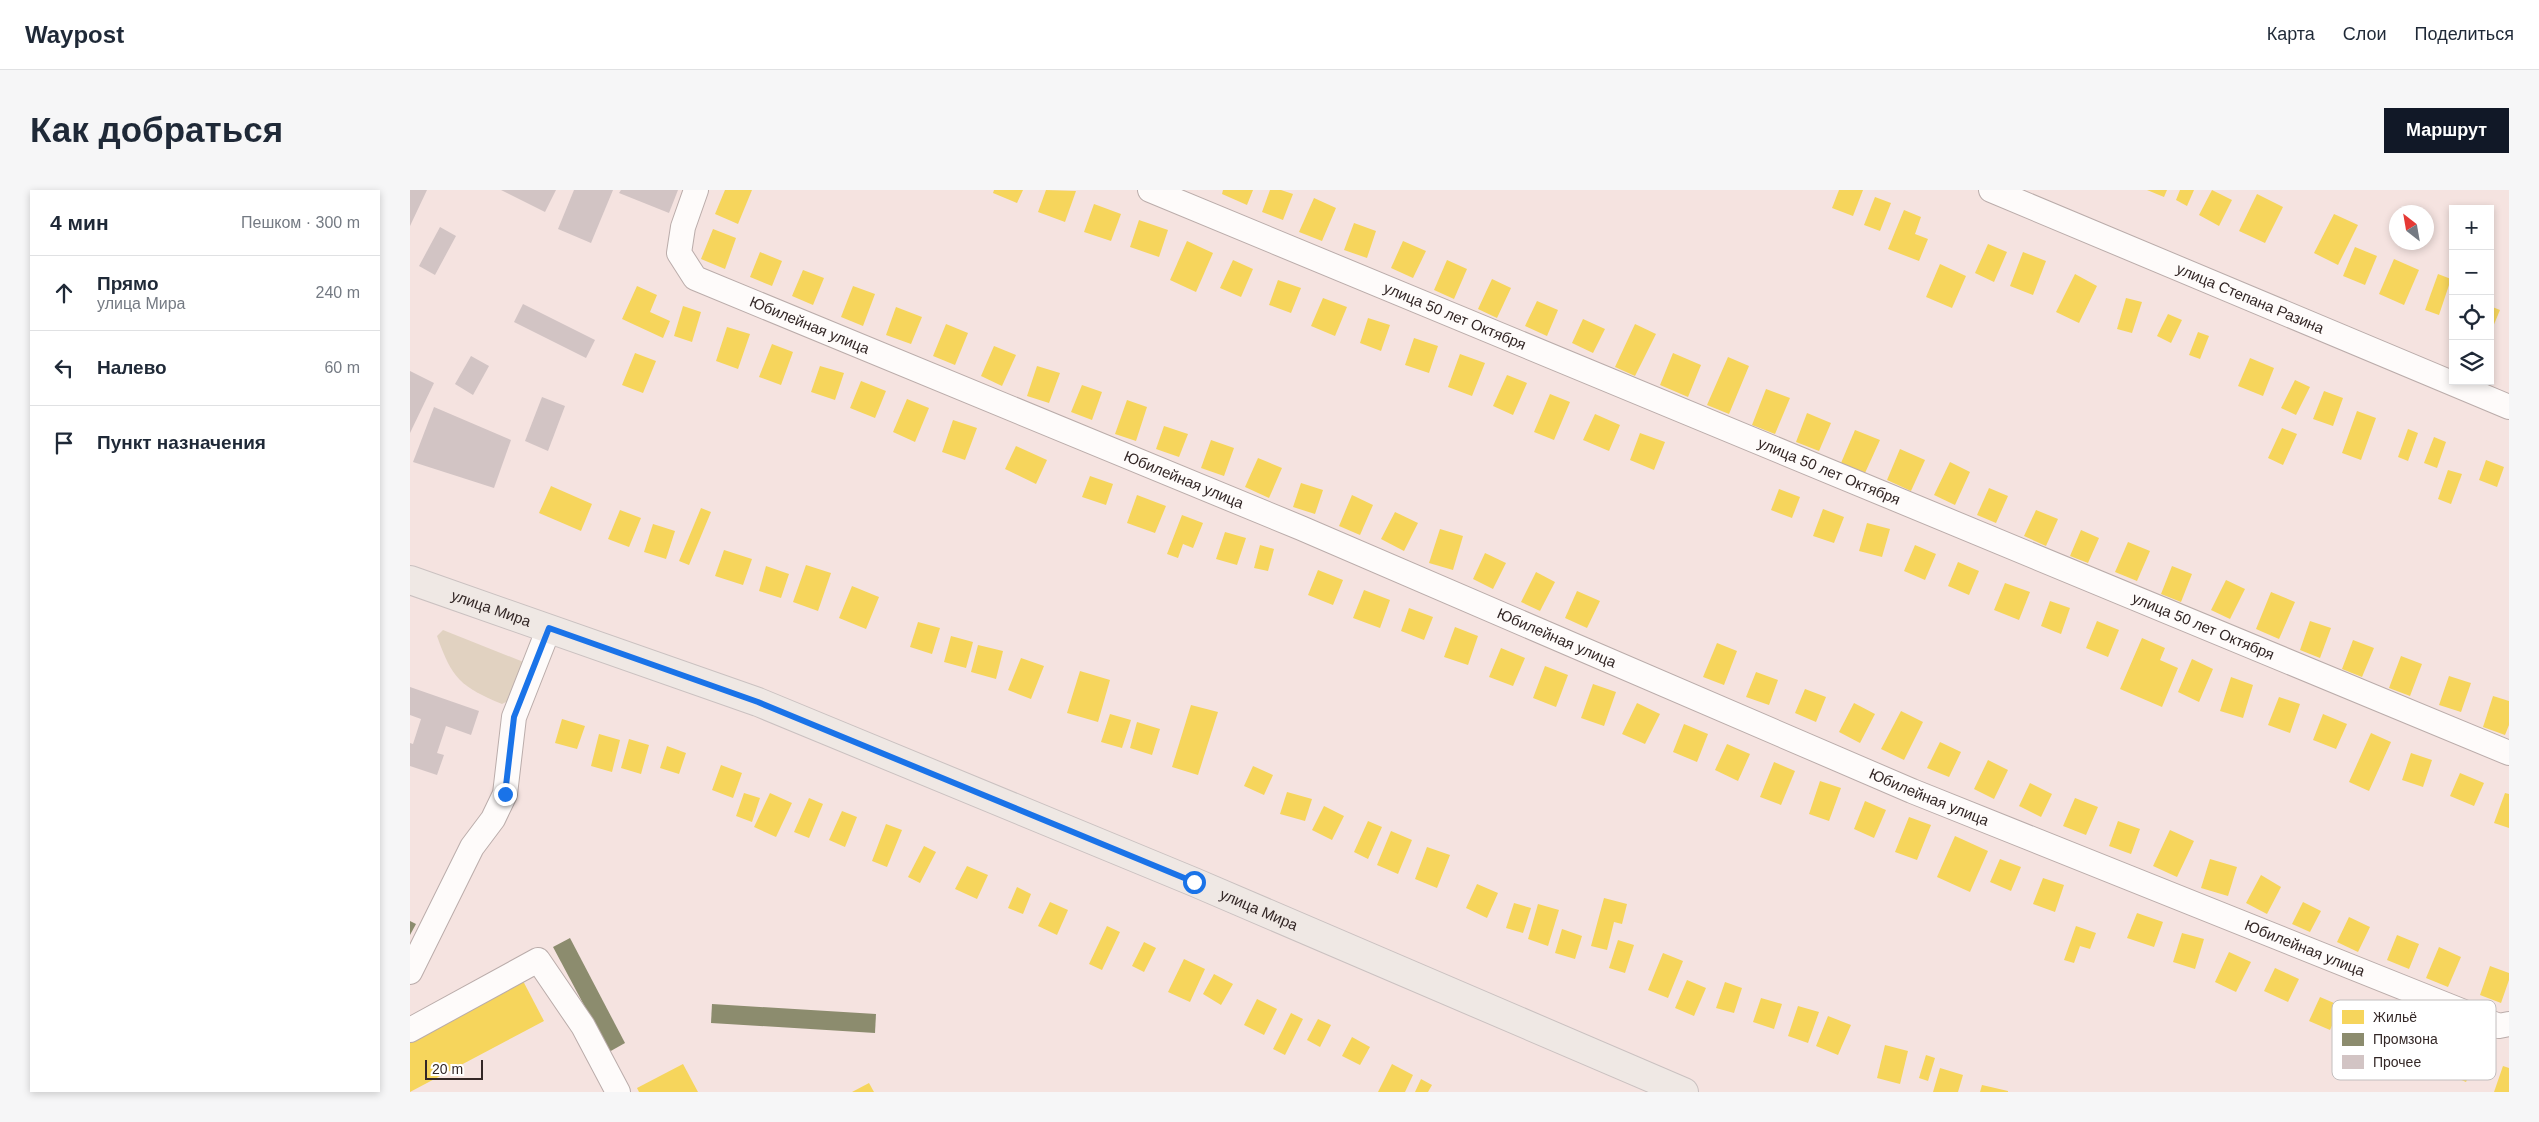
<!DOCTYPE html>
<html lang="ru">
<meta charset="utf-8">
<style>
body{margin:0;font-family:Helvetica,sans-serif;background:#f6f6f7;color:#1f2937}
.controls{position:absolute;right:15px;top:15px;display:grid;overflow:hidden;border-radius:0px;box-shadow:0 2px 8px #0003}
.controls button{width:45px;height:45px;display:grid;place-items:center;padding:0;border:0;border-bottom:1px solid #e0e1e3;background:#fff;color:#1f2937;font:25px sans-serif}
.compass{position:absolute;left:1979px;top:15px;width:45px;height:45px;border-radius:50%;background:#fff;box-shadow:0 2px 8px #0003;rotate:329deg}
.scale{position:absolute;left:15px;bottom:12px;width:58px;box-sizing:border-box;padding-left:5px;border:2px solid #332726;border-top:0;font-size:14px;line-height:18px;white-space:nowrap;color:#332726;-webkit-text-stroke:4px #fff;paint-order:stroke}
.stop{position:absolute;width:15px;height:15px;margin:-11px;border:4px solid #1a73e8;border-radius:50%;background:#fff}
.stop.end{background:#1a73e8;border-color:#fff;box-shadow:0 1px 5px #0008}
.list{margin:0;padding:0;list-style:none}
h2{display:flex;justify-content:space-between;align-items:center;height:65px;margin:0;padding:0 20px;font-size:21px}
h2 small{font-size:16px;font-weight:400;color:#747a83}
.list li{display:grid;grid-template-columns:32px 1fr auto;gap:15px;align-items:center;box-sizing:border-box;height:75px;padding:0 20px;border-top:1px solid #e0e1e3}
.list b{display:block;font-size:19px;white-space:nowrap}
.list p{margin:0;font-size:16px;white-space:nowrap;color:#747a83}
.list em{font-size:16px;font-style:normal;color:#747a83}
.icon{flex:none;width:28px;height:28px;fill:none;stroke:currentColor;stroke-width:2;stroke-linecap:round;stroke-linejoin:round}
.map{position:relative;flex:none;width:2099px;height:902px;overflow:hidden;border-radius:0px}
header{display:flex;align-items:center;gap:30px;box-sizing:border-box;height:70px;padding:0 25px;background:#fff;border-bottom:1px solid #e0e1e3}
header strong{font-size:24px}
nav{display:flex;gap:28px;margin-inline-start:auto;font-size:18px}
.intro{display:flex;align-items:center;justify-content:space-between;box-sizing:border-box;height:120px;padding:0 30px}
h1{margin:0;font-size:35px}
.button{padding:12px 22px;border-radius:0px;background:#111827;color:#fff;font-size:18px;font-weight:700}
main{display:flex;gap:30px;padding:0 30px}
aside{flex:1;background:#fff;border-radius:0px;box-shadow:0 2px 8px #0003}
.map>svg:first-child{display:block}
.green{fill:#e1d2c1}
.homes{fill:#f6d55c}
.industry{fill:#8c8c6e}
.building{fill:#d2c4c4}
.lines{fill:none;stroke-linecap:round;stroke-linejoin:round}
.street-casing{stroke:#baacaa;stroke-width:26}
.primary-casing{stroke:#cac1c0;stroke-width:30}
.street{stroke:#fefbfa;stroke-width:24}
.primary{stroke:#efe8e4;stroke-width:28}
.route{stroke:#1a73e8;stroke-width:6}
.labels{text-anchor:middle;stroke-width:5;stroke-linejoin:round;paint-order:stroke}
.street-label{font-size:15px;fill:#332726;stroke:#fff}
.key{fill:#fff;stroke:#c2bebe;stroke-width:1}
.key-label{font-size:14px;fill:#332726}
</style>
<header>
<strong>Waypost</strong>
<nav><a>Карта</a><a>Слои</a><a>Поделиться</a></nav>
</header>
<div class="intro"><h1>Как добраться</h1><a class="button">Маршрут</a></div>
<main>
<aside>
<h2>4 мин<small>Пешком · 300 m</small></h2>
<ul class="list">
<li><svg class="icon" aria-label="ahead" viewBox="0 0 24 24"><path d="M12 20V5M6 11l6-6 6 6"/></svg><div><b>Прямо</b><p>улица Мира</p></div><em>240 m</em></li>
<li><svg class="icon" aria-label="left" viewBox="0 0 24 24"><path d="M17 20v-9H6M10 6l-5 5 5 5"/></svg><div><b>Налево</b></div><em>60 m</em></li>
<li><svg class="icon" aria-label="arrive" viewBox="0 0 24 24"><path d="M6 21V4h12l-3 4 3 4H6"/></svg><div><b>Пункт назначения</b></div></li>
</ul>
</aside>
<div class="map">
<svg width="2099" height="902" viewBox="0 0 2099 902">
<rect width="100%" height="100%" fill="#f5e3e0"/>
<!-- green -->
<path class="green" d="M33,440L116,473L104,508L92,514C51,497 42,489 27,446Z"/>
<!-- homes -->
<g class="homes">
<polygon points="315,0 342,0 328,34 305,24"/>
<polygon points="584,0 613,0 607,13 583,3"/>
<polygon points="636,0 666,1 655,32 628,22"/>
<polygon points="813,0 843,0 837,15 812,4"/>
<polygon points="860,0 871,0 883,4 873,30 852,22"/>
<polygon points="1429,0 1453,0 1443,26 1422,18"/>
<polygon points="1737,0 1757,0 1754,7"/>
<polygon points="1770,0 1784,0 1777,16 1766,10"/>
<polygon points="1802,0 1822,10 1809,36 1789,25"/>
<polygon points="1847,4 1873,17 1855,53 1829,41"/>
<polygon points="1465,7 1481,13 1470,41 1454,35"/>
<polygon points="904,8 926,18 912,51 889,42"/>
<polygon points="684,14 711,24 701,51 674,42"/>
<polygon points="1494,20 1511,27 1505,44 1518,49 1509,71 1478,59"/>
<polygon points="1924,24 1948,35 1928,75 1904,63"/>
<polygon points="729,30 758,40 749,67 720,57"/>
<polygon points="944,33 966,41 957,68 934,60"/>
<polygon points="303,39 326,48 315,79 291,69"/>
<polygon points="777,51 803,63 786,102 760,90"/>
<polygon points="993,51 1016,61 1003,88 981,78"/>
<polygon points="1578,54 1597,62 1584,92 1565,83"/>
<polygon points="1945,57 1967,66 1955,95 1933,86"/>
<polygon points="350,62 372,71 362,96 340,87"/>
<polygon points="1613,62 1636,71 1623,105 1600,96"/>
<polygon points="1984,69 2009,80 1994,115 1969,104"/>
<polygon points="823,70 843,79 831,107 810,98"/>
<polygon points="1037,70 1057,79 1044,109 1024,100"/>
<polygon points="1530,74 1556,86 1542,118 1516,107"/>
<polygon points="393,80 414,88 403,115 382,106"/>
<polygon points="1665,84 1687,96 1669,133 1646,122"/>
<polygon points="2028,84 2041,89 2029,125 2015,120"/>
<polygon points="1082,89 1101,98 1087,128 1068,119"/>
<polygon points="868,90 891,98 881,123 859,115"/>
<polygon points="227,96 247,105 240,122 260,131 253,148 212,129"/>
<polygon points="443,96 465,104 453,136 431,127"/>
<polygon points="913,108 937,117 925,146 901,136"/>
<polygon points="1716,108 1732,112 1722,143 1707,139"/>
<polygon points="1127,111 1148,120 1137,146 1115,136"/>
<polygon points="273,116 291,122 282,152 264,146"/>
<polygon points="2080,116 2090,120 2080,144"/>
<polygon points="486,117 512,127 501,154 476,145"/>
<polygon points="1758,124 1772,130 1761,153 1747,146"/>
<polygon points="958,128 980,135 971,161 950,153"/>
<polygon points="1173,129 1195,139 1183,163 1162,153"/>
<polygon points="536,134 558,143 545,175 523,166"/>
<polygon points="1225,134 1246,144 1225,186 1205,177"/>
<polygon points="317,137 340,144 328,179 306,171"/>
<polygon points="1788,142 1799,146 1790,169 1779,165"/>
<polygon points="1004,148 1028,156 1019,183 995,175"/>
<polygon points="362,154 383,162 371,195 349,187"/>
<polygon points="584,156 606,165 592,196 571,186"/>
<polygon points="225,163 246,171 233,203 212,195"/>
<polygon points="1263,163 1291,175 1278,207 1250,195"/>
<polygon points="1050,164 1075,173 1062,206 1038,197"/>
<polygon points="1318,167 1339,176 1319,224 1297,215"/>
<polygon points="1840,168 1864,178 1853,206 1828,196"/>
<polygon points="410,176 434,183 425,210 401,202"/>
<polygon points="627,176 650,183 639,213 617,206"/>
<polygon points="1097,185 1117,193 1103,225 1083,216"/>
<polygon points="1885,190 1900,197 1886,225 1871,218"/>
<polygon points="451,191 476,201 465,228 440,218"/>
<polygon points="672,195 692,202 682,230 661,222"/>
<polygon points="1356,199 1380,208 1365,244 1342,235"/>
<polygon points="1914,201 1933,208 1923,236 1903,229"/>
<polygon points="1140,204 1160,212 1144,250 1124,242"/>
<polygon points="497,209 519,218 505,252 483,242"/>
<polygon points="717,210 737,217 726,251 705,244"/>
<polygon points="1947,221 1966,228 1951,270 1932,263"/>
<polygon points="1397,223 1421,233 1409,261 1386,252"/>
<polygon points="1185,224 1210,235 1199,261 1173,250"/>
<polygon points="543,230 567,238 555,270 532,262"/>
<polygon points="754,236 778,244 769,267 746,259"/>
<polygon points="1872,238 1887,244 1873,275 1858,268"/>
<polygon points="1998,239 2008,243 1998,271 1988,267"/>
<polygon points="1445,240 1470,250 1455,283 1431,273"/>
<polygon points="1230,243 1255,252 1244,280 1220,270"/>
<polygon points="2024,247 2036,252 2027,278 2014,273"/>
<polygon points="801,250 824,258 814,286 791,278"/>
<polygon points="606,256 637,270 626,294 595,279"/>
<polygon points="1490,259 1515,270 1501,301 1477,290"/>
<polygon points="848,268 872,278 859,308 835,297"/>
<polygon points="2076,270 2094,277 2087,297 2069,290"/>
<polygon points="1540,272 1560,282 1545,315 1524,305"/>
<polygon points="2038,280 2052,284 2041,314 2028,309"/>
<polygon points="680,286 703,294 696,315 672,307"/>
<polygon points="891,293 913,300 905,324 883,317"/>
<polygon points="141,296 182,314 171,341 129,323"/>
<polygon points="1579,298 1598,306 1586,333 1567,325"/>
<polygon points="1369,299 1390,307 1382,328 1361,320"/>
<polygon points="727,305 756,316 745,343 717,333"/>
<polygon points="942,305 963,315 950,345 929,336"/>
<polygon points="291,318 301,322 279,375 269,371"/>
<polygon points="1413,319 1434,327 1424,353 1403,346"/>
<polygon points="210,320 231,328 219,357 198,349"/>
<polygon points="1626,320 1648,329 1636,356 1614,346"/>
<polygon points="985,322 1008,333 994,361 971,349"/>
<polygon points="772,325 793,333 783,358 773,354 768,368 757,364"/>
<polygon points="1457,333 1480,339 1472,367 1449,361"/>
<polygon points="243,334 265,341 256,369 234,362"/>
<polygon points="1030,339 1053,346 1043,380 1019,373"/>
<polygon points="1671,340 1689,348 1678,373 1660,366"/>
<polygon points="815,342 836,348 827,375 806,369"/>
<polygon points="1718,352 1740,361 1727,391 1705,382"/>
<polygon points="850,355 864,359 858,381 844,378"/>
<polygon points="1505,355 1526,364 1515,390 1494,381"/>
<polygon points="314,360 342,369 333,395 305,386"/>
<polygon points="1075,363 1096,373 1083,399 1063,389"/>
<polygon points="1548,372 1569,381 1559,405 1538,396"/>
<polygon points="396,375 421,383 408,421 383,412"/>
<polygon points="356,376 379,384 371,408 349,401"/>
<polygon points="1762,376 1782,384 1771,412 1751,404"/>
<polygon points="908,380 933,390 923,415 898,405"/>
<polygon points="1126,382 1145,392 1130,421 1111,412"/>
<polygon points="1816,390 1835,399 1820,429 1801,420"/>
<polygon points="1595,393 1620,402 1609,430 1584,420"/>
<polygon points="442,396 469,407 456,439 429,428"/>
<polygon points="954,400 980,410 970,438 943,428"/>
<polygon points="1167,401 1190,411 1177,438 1155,428"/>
<polygon points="1861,402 1885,412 1869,449 1846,439"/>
<polygon points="1640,411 1660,418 1651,444 1631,436"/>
<polygon points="999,418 1023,427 1014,450 991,441"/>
<polygon points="1687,431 1709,440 1698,467 1676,458"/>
<polygon points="1900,431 1921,438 1910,468 1890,460"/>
<polygon points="508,432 530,438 522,464 500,457"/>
<polygon points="1045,437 1068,446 1058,475 1034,467"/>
<polygon points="541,446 563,452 556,478 534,472"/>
<polygon points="1732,448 1755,458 1750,470 1768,478 1752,517 1710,499"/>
<polygon points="1943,450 1964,458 1952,487 1932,479"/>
<polygon points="1307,453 1327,461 1314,495 1293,487"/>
<polygon points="568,455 593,461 586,489 561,482"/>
<polygon points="1091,458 1115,468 1103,496 1079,487"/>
<polygon points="1991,466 2012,474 2000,506 1979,498"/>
<polygon points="611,468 634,476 621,509 598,500"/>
<polygon points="1782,469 1803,479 1789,512 1768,502"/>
<polygon points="1135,476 1158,485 1146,517 1123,508"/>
<polygon points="670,481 700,490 688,532 657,523"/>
<polygon points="1346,482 1368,490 1359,515 1336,507"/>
<polygon points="2039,486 2061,493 2051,522 2029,515"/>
<polygon points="1821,487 1843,495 1833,528 1810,521"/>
<polygon points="1183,494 1206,502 1194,536 1171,528"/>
<polygon points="1395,499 1416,507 1406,532 1385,523"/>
<polygon points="2083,506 2099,511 2099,535 2095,545 2073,537"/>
<polygon points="1869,507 1890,514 1880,543 1858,535"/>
<polygon points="1227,513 1250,524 1235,554 1212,544"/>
<polygon points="1444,513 1465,524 1450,553 1429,542"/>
<polygon points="781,515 808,522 788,585 762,577"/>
<polygon points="1491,521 1513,532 1494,570 1471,559"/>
<polygon points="700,524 721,530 712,558 691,552"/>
<polygon points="1913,524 1937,534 1926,559 1903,550"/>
<polygon points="152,529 175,536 167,559 145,553"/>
<polygon points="727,532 750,539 742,565 720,558"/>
<polygon points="1274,534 1298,544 1287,572 1263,562"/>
<polygon points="1961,543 1981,552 1959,601 1939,592"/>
<polygon points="189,544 210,550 202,582 181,576"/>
<polygon points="219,549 239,555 231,584 211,578"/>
<polygon points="1530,552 1551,562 1539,587 1517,578"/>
<polygon points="1317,554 1340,564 1328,591 1305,580"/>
<polygon points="257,556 276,563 269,584 250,578"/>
<polygon points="2001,563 2022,570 2013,597 1992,590"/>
<polygon points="1578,570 1598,580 1584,609 1564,599"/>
<polygon points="1364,572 1385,581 1371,615 1350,607"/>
<polygon points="311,575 332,583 323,608 302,600"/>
<polygon points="843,576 863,585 854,605 834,596"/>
<polygon points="2050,583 2074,593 2064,616 2040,606"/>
<polygon points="1410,591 1431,598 1419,631 1399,624"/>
<polygon points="1620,593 1642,604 1631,627 1609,616"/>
<polygon points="877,602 902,609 895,631 870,624"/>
<polygon points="334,603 350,608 342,632 326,626"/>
<polygon points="360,603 382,613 366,647 344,637"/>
<polygon points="2095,603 2099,604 2099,638 2084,633"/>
<polygon points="399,608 413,614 399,648 384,642"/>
<polygon points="1665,608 1688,617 1676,645 1653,636"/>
<polygon points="1455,611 1476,620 1464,648 1444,639"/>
<polygon points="914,616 934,626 922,650 902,640"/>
<polygon points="432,621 447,627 435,657 419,650"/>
<polygon points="1499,627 1521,635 1507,670 1485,662"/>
<polygon points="958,631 972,637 958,669 944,662"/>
<polygon points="1708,631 1730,639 1721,664 1699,656"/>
<polygon points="476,634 492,640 477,677 462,671"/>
<polygon points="1760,640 1784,651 1767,687 1743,676"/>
<polygon points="981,641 1002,650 988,684 967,675"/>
<polygon points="1545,646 1578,661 1560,702 1527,687"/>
<polygon points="514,656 526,662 510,693 498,687"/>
<polygon points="1017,657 1040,665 1027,698 1005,689"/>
<polygon points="1590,669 1611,677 1601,701 1580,692"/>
<polygon points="1800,669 1827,677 1818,706 1791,698"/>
<polygon points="557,676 578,685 567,709 545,699"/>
<polygon points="1851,685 1871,697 1857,724 1836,713"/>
<polygon points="1633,688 1654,695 1645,722 1623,714"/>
<polygon points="1067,694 1088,703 1077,728 1056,718"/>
<polygon points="607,697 621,704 613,724 598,718"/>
<polygon points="1194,708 1217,714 1212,734 1204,732 1197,760 1181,756"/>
<polygon points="640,712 658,720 647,745 628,736"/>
<polygon points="1893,712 1911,721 1900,742 1882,734"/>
<polygon points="1104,713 1121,718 1113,743 1096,738"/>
<polygon points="1128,714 1149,720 1138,756 1118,749"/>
<polygon points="1727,723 1753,732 1744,757 1717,748"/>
<polygon points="1939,727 1960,737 1948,762 1927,752"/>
<polygon points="697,736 710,742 692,780 679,774"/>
<polygon points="1666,736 1686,743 1680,759 1670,756 1664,773 1654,770"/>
<polygon points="1152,739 1172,746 1165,769 1145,763"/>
<polygon points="1772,743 1794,749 1785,779 1763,772"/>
<polygon points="1987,745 2009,754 1999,779 1977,770"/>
<polygon points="1208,750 1224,755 1215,783 1199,778"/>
<polygon points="734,752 746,758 734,782 722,776"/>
<polygon points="2029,757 2051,767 2038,797 2016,788"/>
<polygon points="1819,762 1841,772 1826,802 1805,792"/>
<polygon points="1253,763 1273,771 1258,808 1238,800"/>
<polygon points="774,769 795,779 780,812 758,802"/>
<polygon points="2080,776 2099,783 2099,790 2091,813 2070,805"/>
<polygon points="1865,778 1889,789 1878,812 1854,801"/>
<polygon points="804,784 823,794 811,815 793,804"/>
<polygon points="112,789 134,831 0,902 0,848"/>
<polygon points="1277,790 1296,798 1284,826 1265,818"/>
<polygon points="1315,792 1332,798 1324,823 1306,818"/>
<polygon points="1910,807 1931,816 1920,840 1899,831"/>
<polygon points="1351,808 1372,814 1364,839 1343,832"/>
<polygon points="847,809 867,819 854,845 834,835"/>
<polygon points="1388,816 1409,822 1398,853 1378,846"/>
<polygon points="881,823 893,829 875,865 863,859"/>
<polygon points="1418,826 1441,835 1428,865 1406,856"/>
<polygon points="908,829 921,835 910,857 897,850"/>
<polygon points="942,847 960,857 950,875 932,866"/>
<polygon points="2043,854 2068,865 2056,892 2031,881"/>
<polygon points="1475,855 1498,861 1490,894 1467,888"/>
<polygon points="1516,865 1525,868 1518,891 1509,888"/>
<polygon points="273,874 288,902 229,902 227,898"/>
<polygon points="982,874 1003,885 995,902 968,902"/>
<polygon points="2093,876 2099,878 2099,902 2084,902"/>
<polygon points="1530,878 1553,885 1548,902 1523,902"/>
<polygon points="1011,889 1022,895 1018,902 1005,902"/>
<polygon points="459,893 464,902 442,902"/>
<polygon points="1572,895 1598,901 1598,902 1570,902"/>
</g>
<!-- industry -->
<g class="industry">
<polygon points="0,731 6,734 0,745"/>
<polygon points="160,748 215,853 199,862 143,757"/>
<polygon points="302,814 466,824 465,843 301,833"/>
</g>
<!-- building -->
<g class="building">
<polygon points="0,0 17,0 0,36"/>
<polygon points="91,0 146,0 135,22"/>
<polygon points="164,0 203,0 181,53 148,39"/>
<polygon points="211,0 268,0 259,23 209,3"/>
<polygon points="30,37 46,46 25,85 9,76"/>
<polygon points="113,114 185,150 176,168 104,132"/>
<polygon points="61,166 79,176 63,205 45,194"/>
<polygon points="0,181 24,193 0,243"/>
<polygon points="132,207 155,216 138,261 115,251"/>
<polygon points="24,217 101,250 84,298 3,272"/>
<polygon points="0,497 69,521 61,545 36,536 27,563 34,565 27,585 0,576 0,553 3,554 11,529 0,525"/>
</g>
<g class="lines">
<!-- street casing -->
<g class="street-casing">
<g id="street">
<path id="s1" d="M286,0L273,37L269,63L285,88L891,338L1502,601L2089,836L2099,834"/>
<path id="s2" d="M740,0L2099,563"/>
<path id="s3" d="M1581,0L2099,217"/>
<polyline points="0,782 62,657 83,629 95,604 104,527 139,438"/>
<polyline points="0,840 128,770 173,836 208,902"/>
</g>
</g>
<!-- primary casing -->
<g class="primary-casing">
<g id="primary">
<path id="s4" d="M0,390L348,512L784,692L1274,902"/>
</g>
</g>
<!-- street -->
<use href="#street" class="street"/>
<!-- primary -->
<use href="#primary" class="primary"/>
</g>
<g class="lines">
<!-- route -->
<polyline class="route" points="95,604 104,527 139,438 348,512 784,692"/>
</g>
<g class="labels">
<!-- street labels -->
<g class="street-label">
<text dy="5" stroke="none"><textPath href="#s3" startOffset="281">улица Степана Разина</textPath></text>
<text dy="5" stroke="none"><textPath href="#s2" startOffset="330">улица 50 лет Октября</textPath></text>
<text dy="5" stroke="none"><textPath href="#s1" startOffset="219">Юбилейная улица</textPath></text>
<text dy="5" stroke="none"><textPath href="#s2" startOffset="735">улица 50 лет Октября</textPath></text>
<text dy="5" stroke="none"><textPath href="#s1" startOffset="624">Юбилейная улица</textPath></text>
<text dy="5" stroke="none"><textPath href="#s4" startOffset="86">улица Мира</textPath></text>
<text dy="5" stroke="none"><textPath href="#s2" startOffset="1140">улица 50 лет Октября</textPath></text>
<text dy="5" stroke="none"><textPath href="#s1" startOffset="1029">Юбилейная улица</textPath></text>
<text dy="5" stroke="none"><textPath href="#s1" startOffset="1434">Юбилейная улица</textPath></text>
<text dy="5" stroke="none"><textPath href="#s4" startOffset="911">улица Мира</textPath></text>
<text dy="5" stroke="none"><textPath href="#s1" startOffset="1839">Юбилейная улица</textPath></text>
</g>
</g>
<!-- legend -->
<rect x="1922" y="810" width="164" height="80" rx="8" class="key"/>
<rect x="1932" y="820" width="22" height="14" fill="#f6d55c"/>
<rect x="1932" y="843" width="22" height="13" fill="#8c8c6e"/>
<rect x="1932" y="865" width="22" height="14" fill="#d2c4c4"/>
<g class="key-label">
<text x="1963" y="832">Жильё</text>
<text x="1963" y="854">Промзона</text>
<text x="1963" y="877">Прочее</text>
</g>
</svg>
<div class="controls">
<button>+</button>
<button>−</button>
<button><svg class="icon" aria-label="locate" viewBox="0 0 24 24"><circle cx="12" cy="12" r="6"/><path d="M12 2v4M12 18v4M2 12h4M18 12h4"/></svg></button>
<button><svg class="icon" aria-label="layers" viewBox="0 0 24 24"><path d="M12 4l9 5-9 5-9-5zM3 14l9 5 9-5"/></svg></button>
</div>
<svg class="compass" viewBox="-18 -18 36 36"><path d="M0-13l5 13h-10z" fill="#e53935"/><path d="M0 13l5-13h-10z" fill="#747a83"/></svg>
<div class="scale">20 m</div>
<div class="stop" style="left:784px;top:692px"></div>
<div class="stop end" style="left:95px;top:604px"></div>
</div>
</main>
